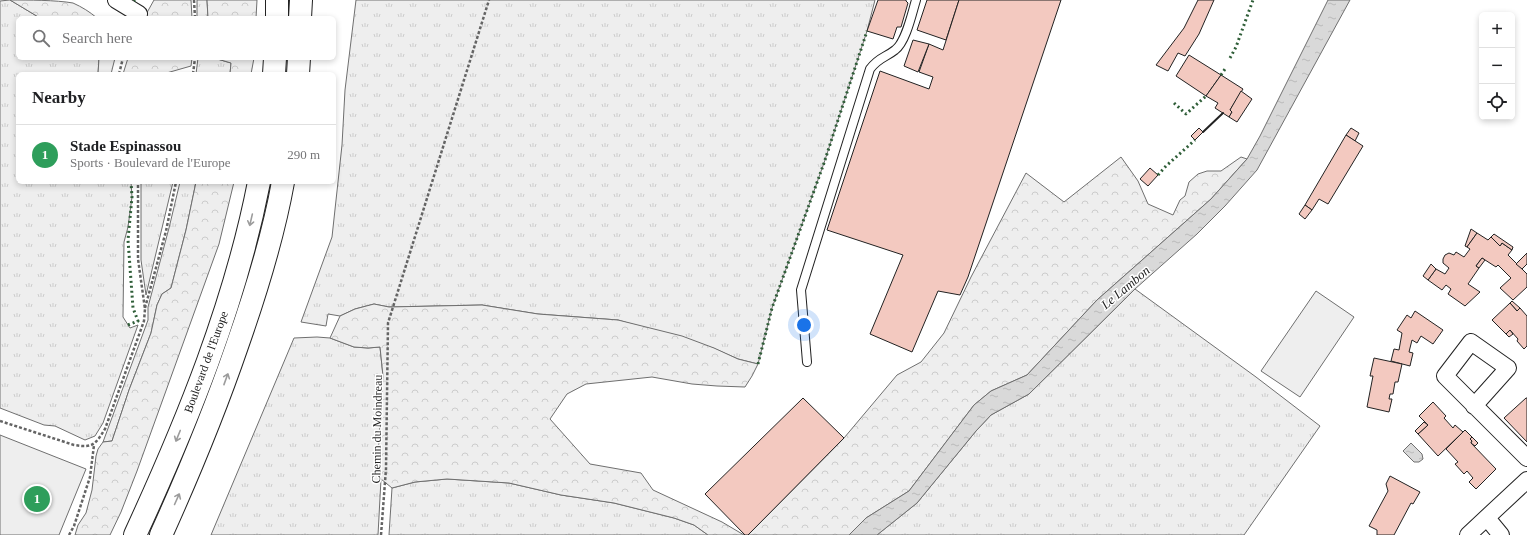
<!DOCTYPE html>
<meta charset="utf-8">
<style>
body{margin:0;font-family:Georgia,serif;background:#f6f6f6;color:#202124}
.controls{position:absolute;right:12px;top:12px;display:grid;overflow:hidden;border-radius:6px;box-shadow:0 2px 6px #0003}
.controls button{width:36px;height:36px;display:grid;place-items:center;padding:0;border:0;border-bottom:1px solid #e0e0e0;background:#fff;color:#202124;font:20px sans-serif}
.you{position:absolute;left:804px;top:325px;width:14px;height:14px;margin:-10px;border:3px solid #fff;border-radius:50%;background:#1a73e8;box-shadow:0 0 0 6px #1a73e833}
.badge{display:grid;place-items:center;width:26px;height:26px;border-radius:50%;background:#db2777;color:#fff;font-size:13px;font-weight:700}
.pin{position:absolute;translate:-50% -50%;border:2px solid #fff;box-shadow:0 1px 4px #0006}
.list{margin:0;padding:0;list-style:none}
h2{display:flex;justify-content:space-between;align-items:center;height:52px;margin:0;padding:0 16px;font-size:17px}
h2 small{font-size:13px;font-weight:400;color:#757577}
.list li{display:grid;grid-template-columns:26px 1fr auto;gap:12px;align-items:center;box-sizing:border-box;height:60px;padding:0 16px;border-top:1px solid #e0e0e0}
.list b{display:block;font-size:15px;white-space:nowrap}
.list p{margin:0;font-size:13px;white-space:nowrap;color:#757577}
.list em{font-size:13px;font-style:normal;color:#757577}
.icon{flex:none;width:22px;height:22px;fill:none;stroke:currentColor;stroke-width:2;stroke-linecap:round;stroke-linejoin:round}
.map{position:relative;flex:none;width:1527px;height:535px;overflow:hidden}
.search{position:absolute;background:#fff;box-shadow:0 2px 6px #0003;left:16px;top:16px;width:320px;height:44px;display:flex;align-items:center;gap:10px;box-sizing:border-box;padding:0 14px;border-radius:6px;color:#757577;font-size:15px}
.panel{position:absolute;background:#fff;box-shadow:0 2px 6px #0003;left:16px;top:72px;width:320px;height:112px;border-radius:6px}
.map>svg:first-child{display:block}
.grass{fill:url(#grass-tufts);stroke:#6f6f6f}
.forest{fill:url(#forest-crowns);stroke:#6f6f6f}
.green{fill:#eee;stroke:#6f6f6f}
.water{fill:url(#water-ripples);stroke:#6f6f6f}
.building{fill:#f3c9c0;stroke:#222}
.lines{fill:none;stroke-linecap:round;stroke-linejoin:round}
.lane-casing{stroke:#222;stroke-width:10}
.street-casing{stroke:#222;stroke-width:18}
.highway-casing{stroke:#222;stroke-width:24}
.path{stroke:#646464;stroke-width:2.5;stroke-dasharray:3 2;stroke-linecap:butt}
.lane{stroke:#fff;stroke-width:8}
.street{stroke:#fff;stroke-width:16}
.highway{stroke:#fff;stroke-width:22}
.hedge{stroke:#2f5e38;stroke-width:3;stroke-dasharray:2 3;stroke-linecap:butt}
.wall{stroke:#222;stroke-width:2}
.oneway{stroke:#9c9c9c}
.labels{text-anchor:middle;stroke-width:3;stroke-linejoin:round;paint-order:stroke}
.street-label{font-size:12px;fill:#222;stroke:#fff}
.water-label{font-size:13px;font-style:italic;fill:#222;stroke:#fff}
</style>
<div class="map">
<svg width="1527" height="535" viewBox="0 0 1527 535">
<defs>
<pattern id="grass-tufts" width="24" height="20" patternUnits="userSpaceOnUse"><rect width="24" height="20" fill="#eee"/><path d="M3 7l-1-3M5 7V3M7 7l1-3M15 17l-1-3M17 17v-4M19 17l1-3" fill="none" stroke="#ccc"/></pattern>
<pattern id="forest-crowns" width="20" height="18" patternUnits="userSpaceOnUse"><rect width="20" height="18" fill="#eee"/><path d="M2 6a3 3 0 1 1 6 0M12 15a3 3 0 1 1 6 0" fill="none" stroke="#ccc"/></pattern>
<pattern id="water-ripples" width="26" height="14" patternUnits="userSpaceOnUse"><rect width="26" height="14" fill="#d9d9d9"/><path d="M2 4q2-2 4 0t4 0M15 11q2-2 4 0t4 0" fill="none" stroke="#bababa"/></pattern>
</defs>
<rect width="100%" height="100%" fill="#fff"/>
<!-- grass -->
<g class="grass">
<polygon points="10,0 40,18 18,18 18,58 99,58 98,74 18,74 18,182 131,182 132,197 128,227 124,242 123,317 130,328 138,325 103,423 95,436 85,440 55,426 44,425 0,408 0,1"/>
<polygon points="197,0 207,0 208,18 197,18"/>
<polygon points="356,0 875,0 867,31 824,163 772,308 758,364 738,359 713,348 618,320 538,314 482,305 389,307 374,304 355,309 340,316 328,314 326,326 301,322 332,237 342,145 345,90"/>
<polygon points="198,58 214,58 231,63 230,74 196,74"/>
<polygon points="141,182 173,182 146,295 141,260"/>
<polygon points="180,182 196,182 186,230 171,288 162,294 157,305 151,333 129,390 112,441 103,442 148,320 148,307 169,228"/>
<polygon points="1135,289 1256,377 1320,426 1244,535 877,535 917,503 976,431 991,415 1029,394"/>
<polygon points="317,337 330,338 354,347 368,348 380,347 383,376 378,458 381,479 378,535 211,535 294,338"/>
<polygon points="447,479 509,483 561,495 614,503 674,518 694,525 708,535 389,535 392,488 415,482"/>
</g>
<!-- forest -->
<g class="forest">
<path d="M10,0C28,0 56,0 73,3C82,7 90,12 97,18H40Z"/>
<polygon points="154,0 191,0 192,18 144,18"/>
<polygon points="207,0 257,0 256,18 208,18"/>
<polygon points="99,58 115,58 111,74 98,74"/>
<polygon points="128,58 192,58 191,66 163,74 123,74"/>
<polygon points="214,58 254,58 251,74 230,74 231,63"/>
<polygon points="1121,157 1138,181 1148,204 1173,215 1180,200 1185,196 1189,182 1198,174 1207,171 1221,171 1241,157 1247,159 1211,199 1097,300 1027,375 991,391 974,405 909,491 866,518 849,535 748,535 844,438 897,375 921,362 944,333 971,277 1026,173 1064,202"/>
<polygon points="196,182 234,182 219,244 137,471 121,512 110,535 75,535 78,525 86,513 92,490 96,456 98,449 103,442 112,441 129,390 151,333 157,305 162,294 171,288 186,230"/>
<polygon points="374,304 389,307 482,305 538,314 618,320 682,336 714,348 738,359 758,364 752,376 745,387 717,386 692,384 652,377 586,384 567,394 550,419 590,464 641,473 653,490 722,522 744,535 708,535 694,525 674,518 614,503 561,495 509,483 447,479 415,482 392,488 381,479 378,458 383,376 380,347 368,348 354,347 330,338 340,316 355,309"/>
</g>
<!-- green -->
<g class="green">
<polygon points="1316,291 1354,317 1300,397 1261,371"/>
<polygon points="0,435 86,469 59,535 0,535"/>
</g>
<!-- water -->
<g class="water">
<polygon points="1328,0 1350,0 1257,170 1225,206 1197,234 1135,289 1029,394 991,415 976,431 917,503 877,535 849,535 866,518 909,491 974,405 991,391 1027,375 1097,300 1211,199 1247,159 1260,136"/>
<polygon points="1411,443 1422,454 1423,459 1419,462 1414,462 1403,451"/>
</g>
<!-- building -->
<g class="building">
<polygon points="878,0 906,0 906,1 908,3 901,27 897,27 893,39 867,31"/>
<polygon points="927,0 959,0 946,40 917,30"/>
<polygon points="959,0 1061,0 968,277 960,295 938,291 912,352 870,334 903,255 827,230 880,71 929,89 933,77 919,72 929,44 943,50"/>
<polygon points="1198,0 1214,0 1199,34 1185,56 1178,53 1168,71 1156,65 1184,28"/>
<polygon points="913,40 929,44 918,72 904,66"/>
<polygon points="1189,55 1221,75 1206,96 1176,76"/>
<polygon points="1221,75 1243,89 1230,110 1232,112 1229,117 1215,108 1218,103 1206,96"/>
<polygon points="1241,91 1252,99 1237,122 1229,117 1232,112 1230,110"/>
<polygon points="1199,128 1203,132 1195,140 1191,136"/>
<polygon points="1351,128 1359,133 1355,141 1346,135"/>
<polygon points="1346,135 1363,146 1328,204 1319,199 1312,210 1305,205"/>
<polygon points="1150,168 1158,175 1148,186 1140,179"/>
<polygon points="1305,205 1312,210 1305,219 1299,214"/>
<polygon points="1471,229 1477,233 1467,247 1465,246"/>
<polygon points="1477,233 1488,240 1491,237 1500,246 1502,243 1512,250 1508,255 1527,274 1527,287 1513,300 1500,288 1511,278 1498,265 1496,267 1482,258 1476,266 1479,268 1468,284 1480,292 1465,306 1448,294 1451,289 1446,285 1442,290 1428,280 1436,269 1445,274 1449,268 1443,263 1443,259 1445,255 1449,253 1454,255 1456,252 1464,257 1470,249 1467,247"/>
<polygon points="1494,234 1513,247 1512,250 1502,243 1500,246 1491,237"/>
<polygon points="1527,253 1527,264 1522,269 1516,264"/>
<polygon points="1482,258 1485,260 1479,268 1476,266"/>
<polygon points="1431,264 1436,269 1428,280 1423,276"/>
<polygon points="1512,301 1520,308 1517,311 1510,303"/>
<polygon points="1510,303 1517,311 1520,308 1527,316 1527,346 1524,349 1517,341 1518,339 1510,330 1506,334 1492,320"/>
<polygon points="1415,311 1443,330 1433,344 1421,336 1417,343 1412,340 1409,352 1413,353 1410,366 1391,361 1394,349 1399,350 1402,333 1397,330 1407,315 1411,318"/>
<polygon points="1510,330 1513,334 1509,337 1506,334"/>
<polygon points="1374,358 1402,364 1398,382 1395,382 1393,394 1390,394 1389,399 1392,399 1389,412 1367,407 1373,376 1370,376"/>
<polygon points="803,398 844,438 748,535 745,535 705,494"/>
<polygon points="1526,398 1527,398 1527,442 1504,418"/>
<polygon points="1433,402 1446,416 1444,418 1453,428 1455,425 1463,432 1438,456 1418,434 1428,425 1419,416"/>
<polygon points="1424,422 1428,425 1418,434 1415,431"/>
<polygon points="1465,430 1472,437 1470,439 1472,441 1471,443 1496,469 1476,489 1469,482 1473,478 1467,471 1464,474 1455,464 1458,462 1446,449"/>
<polygon points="1472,437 1478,443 1475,446 1471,443 1472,441 1470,439"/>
<polygon points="1390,476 1420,492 1413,504 1411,503 1394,535 1377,535 1377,530 1369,526 1388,491 1386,484"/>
</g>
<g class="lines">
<!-- lane casing -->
<g class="lane-casing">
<path id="lane" d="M807,362L801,290L870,69C879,57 885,58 895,50C906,42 912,13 916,0"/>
</g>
<!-- street casing -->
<g class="street-casing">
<g id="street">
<polyline points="116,0 139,14"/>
<polyline points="1474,406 1508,368 1471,342 1445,376 1527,458"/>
<polyline points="1487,518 1501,535"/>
<polyline points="1468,535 1527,480"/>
</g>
</g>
<!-- highway casing -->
<g class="highway-casing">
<g id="highway">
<polyline points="277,18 277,0"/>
<polyline points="300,18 301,0"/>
<polyline points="274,74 275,58"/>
<polyline points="298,74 299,58"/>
<path d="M135,535C187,422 235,305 259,182"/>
<path d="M161,535C189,473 215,410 237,346C256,292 273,238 283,182"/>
</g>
</g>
<!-- path -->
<g class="path">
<polyline points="194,0 195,18"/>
<polyline points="119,74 123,58"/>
<polyline points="193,74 195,58"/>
<polyline points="145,308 166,231 176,182"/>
<path d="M0,421L74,445C93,448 95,445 105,429L144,321L145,309L138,259V182"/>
<polyline points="69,535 74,526 90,477 94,445"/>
<polyline points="381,535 386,469 388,323 489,0"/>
</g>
<!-- lane -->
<use href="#lane" class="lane"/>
<!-- street -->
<use href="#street" class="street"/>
<!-- highway -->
<use href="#highway" class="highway"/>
<!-- hedge -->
<g class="hedge">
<polyline points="134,1 135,0"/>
<polyline points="1230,58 1236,47 1253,0"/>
<polyline points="1221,75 1225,69"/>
<polyline points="1174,103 1186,114 1206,96"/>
<polyline points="1158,175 1166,166 1195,140"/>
<polyline points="128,325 138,321 133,308 128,240 132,197 131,182"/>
<polyline points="758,364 772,308 824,163 867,31"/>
</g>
<!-- wall -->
<polyline class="wall" points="1203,132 1223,113"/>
</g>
<!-- one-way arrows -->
<defs><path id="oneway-shaft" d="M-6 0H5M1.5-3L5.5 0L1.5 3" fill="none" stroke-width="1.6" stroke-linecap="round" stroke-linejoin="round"/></defs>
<g class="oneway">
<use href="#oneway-shaft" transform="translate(251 220) rotate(103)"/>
<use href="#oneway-shaft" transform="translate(226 379) rotate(-70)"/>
<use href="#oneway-shaft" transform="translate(178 436) rotate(112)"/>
<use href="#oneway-shaft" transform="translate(177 499) rotate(-66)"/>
</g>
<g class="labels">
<!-- street labels -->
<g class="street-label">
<text transform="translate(206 362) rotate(-70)" y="4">Boulevard de l'Europe</text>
<text transform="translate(377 429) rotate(-89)" y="4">Chemin du Moindreau</text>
</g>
<!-- water labels -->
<g class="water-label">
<text transform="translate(1125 287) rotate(-40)" y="5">Le Lambon</text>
</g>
</g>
</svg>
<div class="controls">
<button>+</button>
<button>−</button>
<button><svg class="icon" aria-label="locate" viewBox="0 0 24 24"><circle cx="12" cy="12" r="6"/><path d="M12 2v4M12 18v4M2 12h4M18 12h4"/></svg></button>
</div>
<div class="you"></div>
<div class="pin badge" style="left:37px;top:499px;background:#2e9e5b">1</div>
<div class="search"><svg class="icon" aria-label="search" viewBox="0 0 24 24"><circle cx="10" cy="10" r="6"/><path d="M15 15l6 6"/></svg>Search here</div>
<section class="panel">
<h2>Nearby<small></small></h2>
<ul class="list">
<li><span class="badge" style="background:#2e9e5b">1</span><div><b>Stade Espinassou</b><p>Sports · Boulevard de l'Europe</p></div><em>290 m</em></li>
</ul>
</section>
</div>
